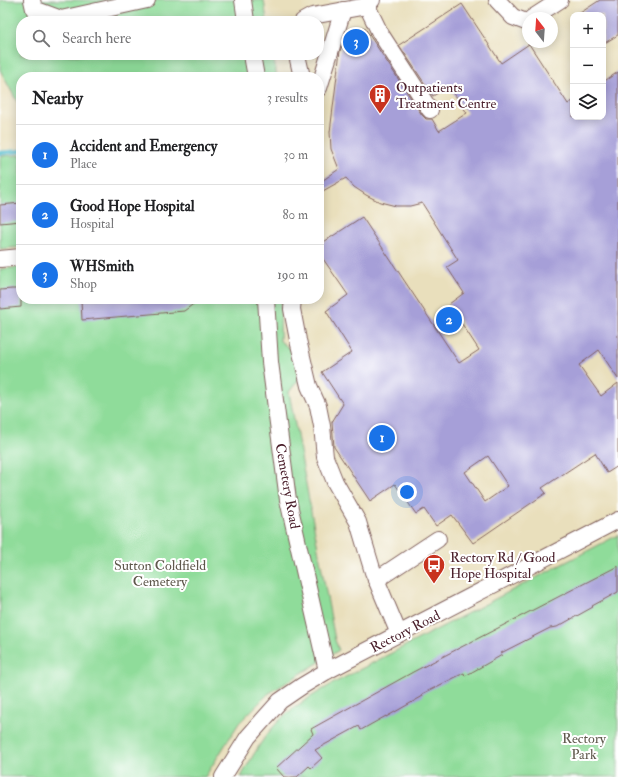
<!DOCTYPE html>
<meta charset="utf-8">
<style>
body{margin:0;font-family:"IM FELL Double Pica",serif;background:#f2f2f2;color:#202124}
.controls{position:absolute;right:12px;top:12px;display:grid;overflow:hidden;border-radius:8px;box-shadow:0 2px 10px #0003}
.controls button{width:36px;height:36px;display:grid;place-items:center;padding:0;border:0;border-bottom:1px solid #e0e0e0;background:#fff;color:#202124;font:20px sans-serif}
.compass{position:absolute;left:522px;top:12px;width:36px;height:36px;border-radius:50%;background:#fff;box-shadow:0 2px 10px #0003;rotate:343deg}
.you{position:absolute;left:407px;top:492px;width:14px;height:14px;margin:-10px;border:3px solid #fff;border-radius:50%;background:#1a73e8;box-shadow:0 0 0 6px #1a73e833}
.badge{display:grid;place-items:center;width:26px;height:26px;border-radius:50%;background:#1a73e8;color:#fff;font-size:13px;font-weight:700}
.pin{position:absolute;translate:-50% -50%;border:2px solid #fff;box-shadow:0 1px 4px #0006}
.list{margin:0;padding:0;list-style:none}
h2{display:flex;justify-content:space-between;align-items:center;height:52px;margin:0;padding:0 16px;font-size:17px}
h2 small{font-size:13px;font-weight:400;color:#757577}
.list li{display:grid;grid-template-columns:26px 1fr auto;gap:12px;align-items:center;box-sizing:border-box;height:60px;padding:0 16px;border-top:1px solid #e0e0e0}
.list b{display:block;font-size:15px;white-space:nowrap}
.list p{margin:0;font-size:13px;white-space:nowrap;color:#757577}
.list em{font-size:13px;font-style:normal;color:#757577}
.icon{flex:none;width:22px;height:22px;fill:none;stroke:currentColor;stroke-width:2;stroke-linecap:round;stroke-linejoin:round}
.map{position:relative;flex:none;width:618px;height:777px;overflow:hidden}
.search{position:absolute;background:#fff;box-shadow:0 2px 10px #0003;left:16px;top:16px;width:308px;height:44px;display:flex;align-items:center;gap:10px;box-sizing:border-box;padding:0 14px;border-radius:16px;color:#757577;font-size:15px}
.panel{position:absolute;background:#fff;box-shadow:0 2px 10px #0003;left:16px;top:72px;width:308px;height:232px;border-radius:16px}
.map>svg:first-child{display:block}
.green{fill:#8fdc9a;stroke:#6c7e62}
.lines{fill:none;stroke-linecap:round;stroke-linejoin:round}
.stream{stroke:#51bccd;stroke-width:4.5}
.building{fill:#a69fd8;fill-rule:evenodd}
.minor-casing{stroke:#82625e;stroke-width:18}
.minor{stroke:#fff;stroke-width:16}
.labels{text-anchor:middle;stroke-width:4;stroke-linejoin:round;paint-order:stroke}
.poi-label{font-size:14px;fill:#4a1f2b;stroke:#fff;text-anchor:start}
.street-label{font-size:14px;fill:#4a1f2b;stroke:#fff}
.park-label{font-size:14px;fill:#5f584c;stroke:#fff}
</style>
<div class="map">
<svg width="618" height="777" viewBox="0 0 618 777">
<rect width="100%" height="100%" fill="#fff"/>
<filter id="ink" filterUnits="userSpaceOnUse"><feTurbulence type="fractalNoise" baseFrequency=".025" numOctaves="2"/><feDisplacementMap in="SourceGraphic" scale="8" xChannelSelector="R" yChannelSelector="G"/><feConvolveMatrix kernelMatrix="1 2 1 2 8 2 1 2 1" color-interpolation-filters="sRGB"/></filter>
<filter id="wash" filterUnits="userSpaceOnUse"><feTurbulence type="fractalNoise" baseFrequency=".012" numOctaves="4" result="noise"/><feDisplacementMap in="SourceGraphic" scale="16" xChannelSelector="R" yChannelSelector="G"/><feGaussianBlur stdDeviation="0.9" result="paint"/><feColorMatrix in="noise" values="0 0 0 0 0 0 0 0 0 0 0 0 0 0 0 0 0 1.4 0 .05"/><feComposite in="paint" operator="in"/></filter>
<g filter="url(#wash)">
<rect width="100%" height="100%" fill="#e9dfbc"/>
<!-- green -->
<g class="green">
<polygon points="0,0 264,0 267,21 21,21 21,55 273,55 277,77 21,77 21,109 0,70"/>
<polygon points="21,155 21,247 0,249 0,156"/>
<polygon points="21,267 21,299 281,299 280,341 294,352 299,379 289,392 335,640 339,650 268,694 239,723 205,777 0,777 0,269"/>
<path d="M618,535V777H241C253,755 265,733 284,716C299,703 317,693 334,683Z"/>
</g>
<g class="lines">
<!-- stream -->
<polyline class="stream" points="0,153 21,151"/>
</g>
<g id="blocks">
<!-- building -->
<g class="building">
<polygon points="600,0 618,0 618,35 603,44 603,15 577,15"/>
<path d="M462,4L501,63L529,44L568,104L573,101V117H603V82L618,72V379L599,350L579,365L601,396L618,383V466L607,473L595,453L542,488L546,493L473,543L452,515L436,526L424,509L416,514L395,484L370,501L334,447L332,422L343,404L322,372L352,352L326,311L348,295L319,253V245L362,217L459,363L479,350L449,304L464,293L447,267L458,260L422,203L410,206H396L380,202L366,195L354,187L346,178L321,192L319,190V183L339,169L331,149L330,132L340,51L346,34L364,27L422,115L426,119H432L439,131L467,113L449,86L433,96L399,45ZM488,456L508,486L485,502L465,472Z"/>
<polygon points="21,203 21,221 0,223 0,205"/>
<polygon points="12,289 21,289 21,307 0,309 0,290"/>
<polygon points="100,299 200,299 184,311 82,320 81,300"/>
<polygon points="618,566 618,592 592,606 593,607 557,627 550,628 501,653 502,655 465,676 464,673 422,694 423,696 386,717 386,716 361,730 359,726 315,750 322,758 311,768 309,766 297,777 284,777 276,768 313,734 311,729 413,672"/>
</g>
</g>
</g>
<g filter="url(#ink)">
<use href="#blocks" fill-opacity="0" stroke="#82625e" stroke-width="1"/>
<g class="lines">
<!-- minor casing -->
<g class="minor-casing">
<g id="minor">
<polyline points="32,0 34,9 61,19 147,0"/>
<polyline points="243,0 246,21"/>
<polyline points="497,0 513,17 526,22 528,21"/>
<polyline points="367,6 380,33 430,110"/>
<polyline points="532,18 560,0"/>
<polyline points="303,21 312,16 367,6 372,0"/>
<polyline points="252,55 256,77"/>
<polyline points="297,55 302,77"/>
<polyline points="319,88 343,10"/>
<polyline points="0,259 21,257"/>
<polyline points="266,299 270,362 288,500 327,671"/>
<polyline points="293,299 292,309 298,340 309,386 318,406 322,426 325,457 335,482 358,522 373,572 399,634"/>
<polyline points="376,580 438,539"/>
<polyline points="223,777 248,737 280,701 302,686 327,671 618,520"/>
</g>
</g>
<!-- minor -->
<use href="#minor" class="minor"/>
</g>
</g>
<!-- icons -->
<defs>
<g id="building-pin" transform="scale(1.15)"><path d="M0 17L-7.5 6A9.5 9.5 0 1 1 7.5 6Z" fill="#c8321e" stroke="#fff"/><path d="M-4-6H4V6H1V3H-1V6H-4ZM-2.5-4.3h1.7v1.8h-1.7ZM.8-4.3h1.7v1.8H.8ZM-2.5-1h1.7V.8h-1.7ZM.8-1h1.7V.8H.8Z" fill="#fff"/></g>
<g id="bus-pin" transform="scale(1.15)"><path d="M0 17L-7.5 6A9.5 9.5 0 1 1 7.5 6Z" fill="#c8321e" stroke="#fff"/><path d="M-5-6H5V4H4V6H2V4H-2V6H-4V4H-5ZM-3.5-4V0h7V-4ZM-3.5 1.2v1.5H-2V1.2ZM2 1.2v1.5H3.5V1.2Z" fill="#fff"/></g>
</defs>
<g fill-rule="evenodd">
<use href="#building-pin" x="380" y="95"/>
<use href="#bus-pin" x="434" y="565"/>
</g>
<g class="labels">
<!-- poi labels -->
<g class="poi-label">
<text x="396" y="92">Outpatients<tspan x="396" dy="16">Treatment Centre</tspan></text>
<text x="450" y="562">Rectory Rd / Good<tspan x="450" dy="16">Hope Hospital</tspan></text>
</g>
<!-- street labels -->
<g class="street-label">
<text transform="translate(288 486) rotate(80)" y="5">Cemetery Road</text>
<text transform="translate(405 631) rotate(-27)" y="5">Rectory Road</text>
</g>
<!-- park labels -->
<g class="park-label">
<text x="160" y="570">Sutton Coldfield<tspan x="160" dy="16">Cemetery</tspan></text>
<text x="584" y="743">Rectory<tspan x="584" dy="16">Park</tspan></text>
</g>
</g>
</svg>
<div class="controls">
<button>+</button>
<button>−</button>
<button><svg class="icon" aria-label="layers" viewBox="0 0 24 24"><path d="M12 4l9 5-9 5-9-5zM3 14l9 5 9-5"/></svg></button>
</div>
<svg class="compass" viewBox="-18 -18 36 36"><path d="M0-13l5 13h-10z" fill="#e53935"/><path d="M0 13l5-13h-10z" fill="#757577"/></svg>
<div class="you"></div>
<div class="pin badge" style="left:382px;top:438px">1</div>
<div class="pin badge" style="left:449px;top:320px">2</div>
<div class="pin badge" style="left:356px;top:42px">3</div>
<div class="search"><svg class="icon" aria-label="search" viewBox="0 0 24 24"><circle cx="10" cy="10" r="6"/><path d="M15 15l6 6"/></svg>Search here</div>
<section class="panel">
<h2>Nearby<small>3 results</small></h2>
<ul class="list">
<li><span class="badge">1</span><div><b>Accident and Emergency</b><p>Place</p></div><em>30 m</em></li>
<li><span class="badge">2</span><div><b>Good Hope Hospital</b><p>Hospital</p></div><em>80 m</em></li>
<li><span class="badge">3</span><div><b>WHSmith</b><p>Shop</p></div><em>190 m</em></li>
</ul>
</section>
</div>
